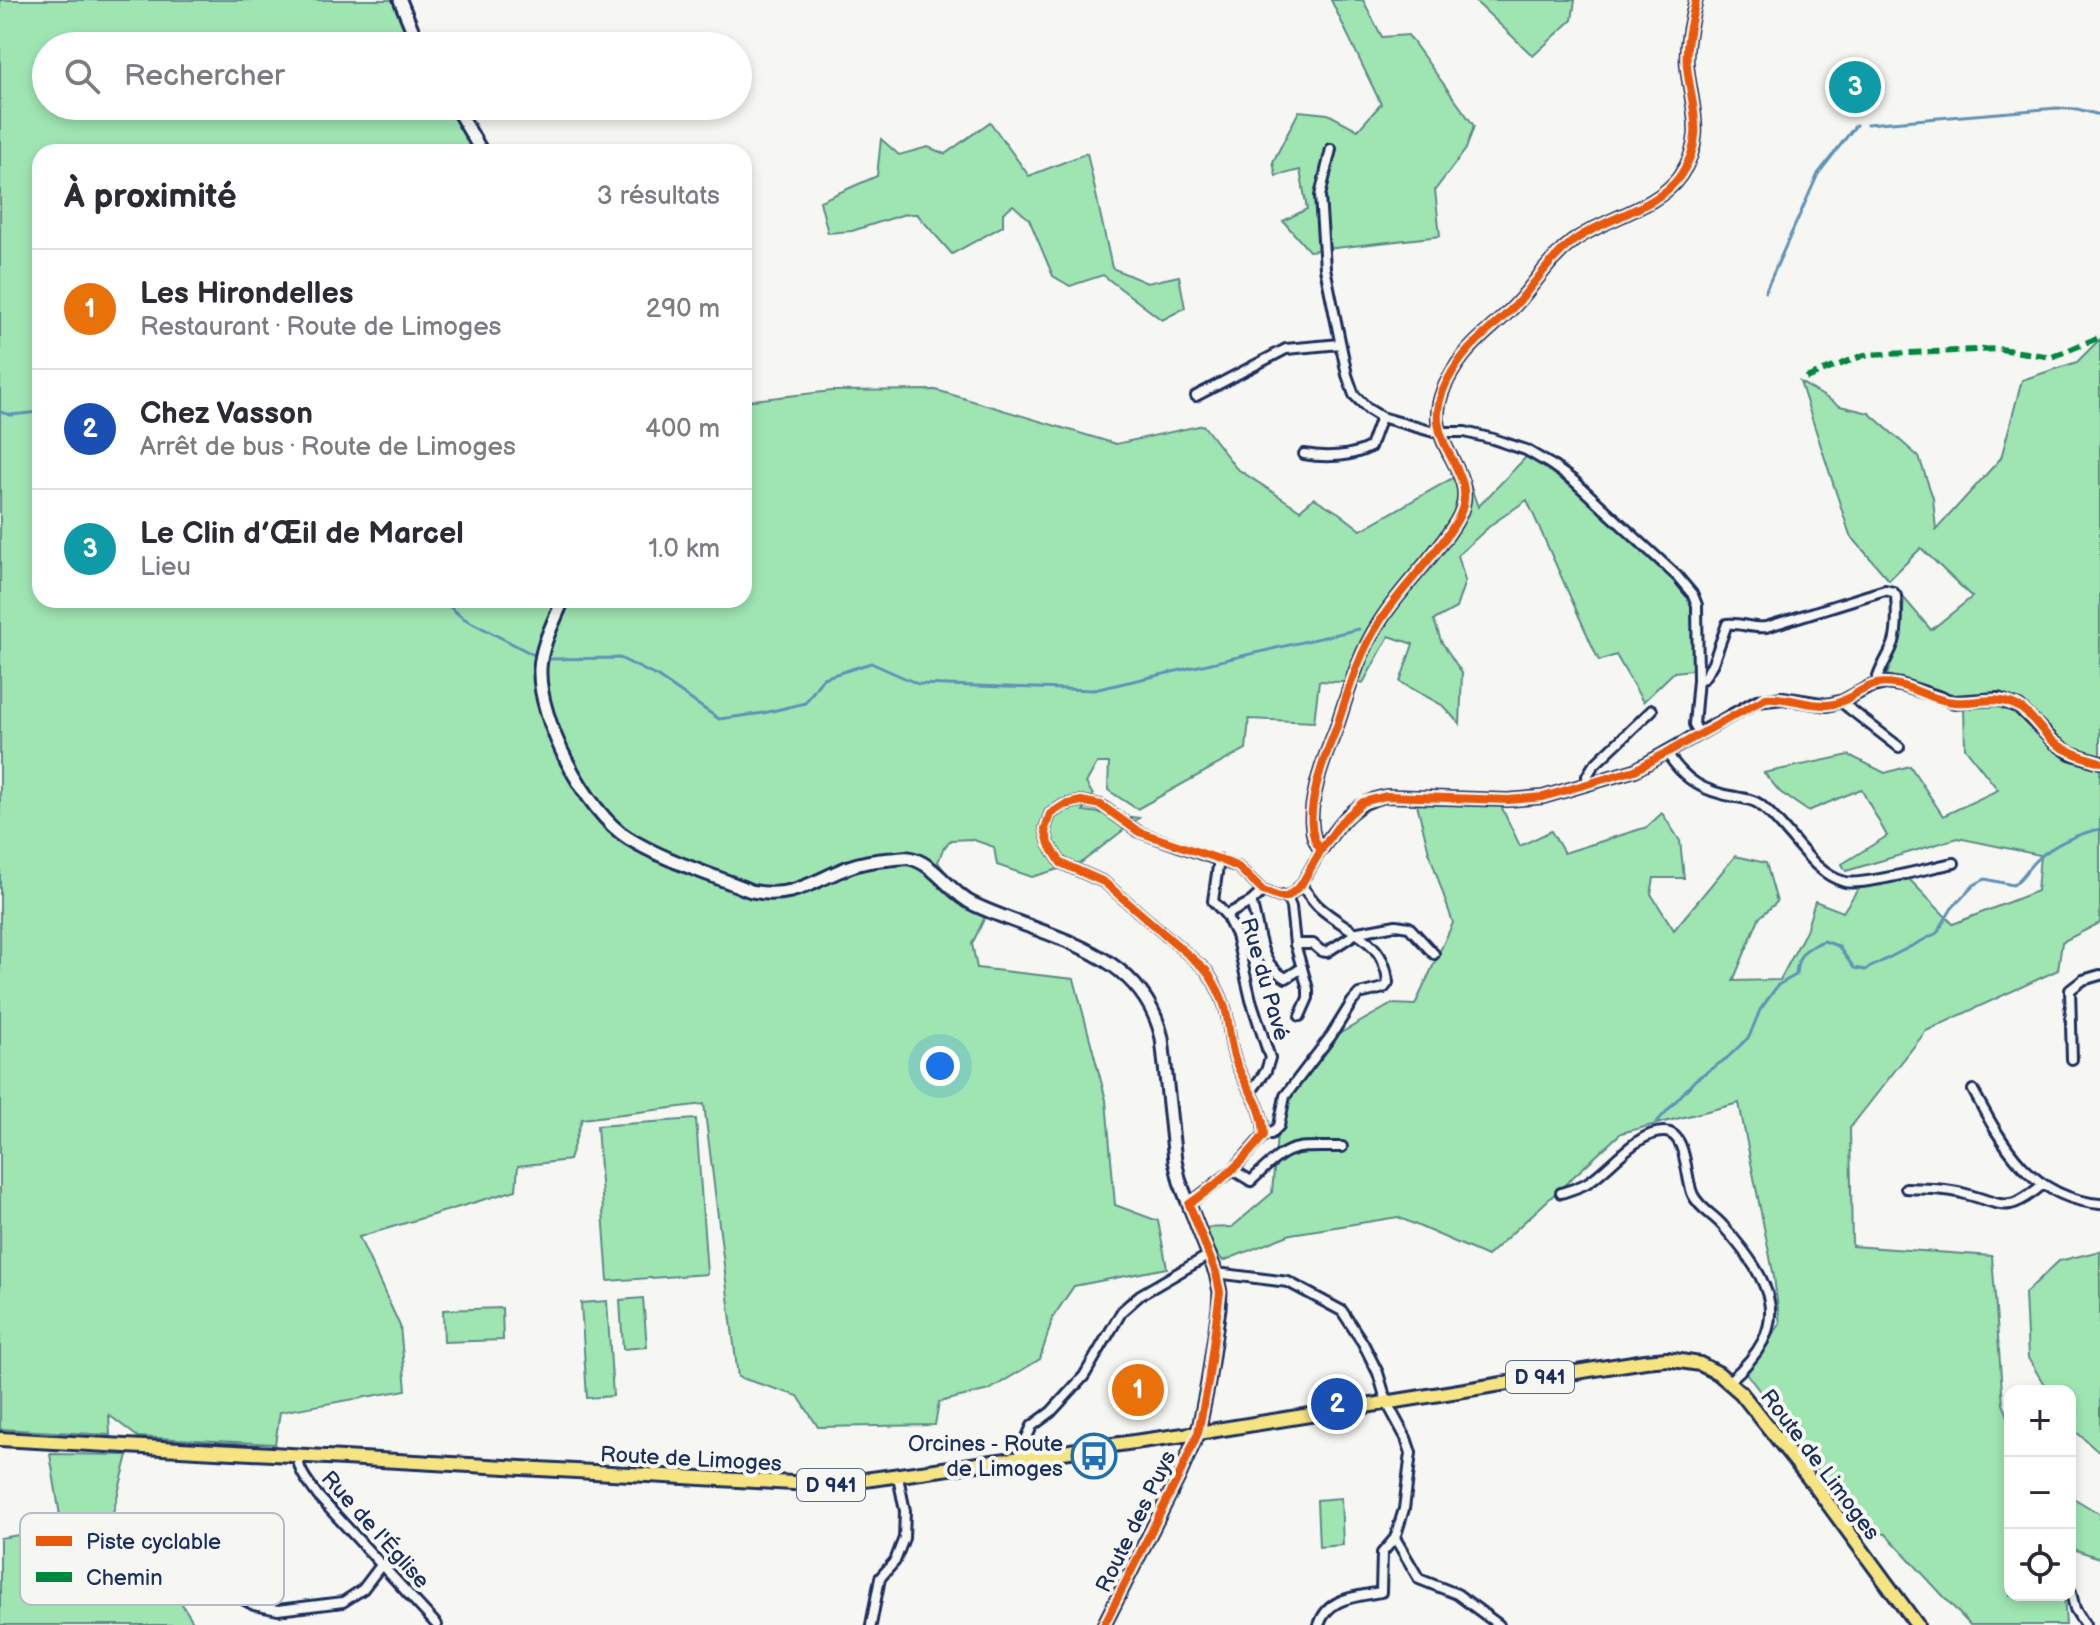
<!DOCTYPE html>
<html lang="fr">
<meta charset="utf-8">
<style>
body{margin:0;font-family:"Balsamiq Sans",sans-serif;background:#f2f2f3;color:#2b2b33}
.controls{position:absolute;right:24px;bottom:24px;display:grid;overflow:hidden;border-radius:16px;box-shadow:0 4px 12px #0003}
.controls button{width:72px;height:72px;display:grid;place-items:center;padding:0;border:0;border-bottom:2px solid #e1e1e2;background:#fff;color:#2b2b33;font:40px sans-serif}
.you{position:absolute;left:940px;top:1066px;width:28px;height:28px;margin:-20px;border:6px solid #fff;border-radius:50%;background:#1a73e8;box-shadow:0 0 0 12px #1a73e833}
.badge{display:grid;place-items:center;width:52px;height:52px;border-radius:50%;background:#ea580c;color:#fff;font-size:26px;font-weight:700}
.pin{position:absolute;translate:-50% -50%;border:4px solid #fff;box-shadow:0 2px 8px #0006}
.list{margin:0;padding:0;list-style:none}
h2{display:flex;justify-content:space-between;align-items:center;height:104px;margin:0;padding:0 32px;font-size:34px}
h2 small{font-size:26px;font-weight:400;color:#7c7c81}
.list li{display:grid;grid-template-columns:52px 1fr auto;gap:24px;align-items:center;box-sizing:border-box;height:120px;padding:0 32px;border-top:2px solid #e1e1e2}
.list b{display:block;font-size:30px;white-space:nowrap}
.list p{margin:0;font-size:26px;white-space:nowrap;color:#7c7c81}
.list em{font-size:26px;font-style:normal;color:#7c7c81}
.icon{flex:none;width:44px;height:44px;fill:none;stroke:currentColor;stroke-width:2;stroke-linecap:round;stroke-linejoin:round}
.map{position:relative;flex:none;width:2100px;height:1625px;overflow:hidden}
.search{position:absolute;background:#fff;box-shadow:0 4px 12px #0003;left:32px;top:32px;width:720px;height:88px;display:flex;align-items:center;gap:20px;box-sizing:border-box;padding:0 28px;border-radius:44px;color:#7c7c81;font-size:30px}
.panel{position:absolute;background:#fff;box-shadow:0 4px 12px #0003;left:32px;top:144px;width:720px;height:464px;border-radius:24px}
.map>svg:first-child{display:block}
.green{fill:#9fe5b2;stroke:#5d8a88;stroke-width:2}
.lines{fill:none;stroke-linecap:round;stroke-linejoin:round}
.stream{stroke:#6092b6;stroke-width:3}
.minor-casing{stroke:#1b2f5e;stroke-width:14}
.tertiary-casing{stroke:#1b2f5e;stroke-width:16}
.secondary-casing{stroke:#1b2f5e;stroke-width:17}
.primary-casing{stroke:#1b2f5e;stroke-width:18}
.minor{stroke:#f6f6f2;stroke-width:8}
.tertiary{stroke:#f6f6f2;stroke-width:10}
.secondary{stroke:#f6f6f2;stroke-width:11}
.primary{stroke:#f6e381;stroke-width:12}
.quiet{stroke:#00873e;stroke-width:6;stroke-dasharray:12 6;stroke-linecap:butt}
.cycleway-casing{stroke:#f6f6f2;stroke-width:13}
.cycleway{stroke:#e8590c;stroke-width:8}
.labels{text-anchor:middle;stroke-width:8;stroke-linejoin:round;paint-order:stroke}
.shield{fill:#f6f6f2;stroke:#5d6b8a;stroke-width:2}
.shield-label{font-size:20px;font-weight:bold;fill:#1b2f5e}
.street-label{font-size:22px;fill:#1b2f5e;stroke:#f6f6f2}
.poi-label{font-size:22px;fill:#1b2f5e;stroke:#f6f6f2;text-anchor:end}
.key{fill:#f6f6f2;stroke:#b4bac6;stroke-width:2}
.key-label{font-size:22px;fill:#1b2f5e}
</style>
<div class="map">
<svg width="2100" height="1625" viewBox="0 0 2100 1625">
<rect width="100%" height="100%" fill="#f6f6f2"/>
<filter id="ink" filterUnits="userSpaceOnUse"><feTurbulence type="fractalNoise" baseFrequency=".0125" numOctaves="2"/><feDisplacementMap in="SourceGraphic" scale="16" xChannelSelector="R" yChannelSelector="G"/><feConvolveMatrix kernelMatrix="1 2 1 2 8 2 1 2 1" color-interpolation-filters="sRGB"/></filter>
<g filter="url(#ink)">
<!-- green -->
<g class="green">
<polygon points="0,0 407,0 421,46 46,46 46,106 448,106 476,152 40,152 40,600 744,600 744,401 832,391 936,390 1116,444 1203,425 1236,468 1300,510 1314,498 1339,513 1361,530 1465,471 1478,507 1527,456 1573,486 1677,579 1694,604 1695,659 1691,670 1674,672 1643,702 1616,655 1599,661 1527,500 1492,524 1458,555 1465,581 1456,608 1434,620 1441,641 1462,673 1460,724 1442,705 1400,682 1413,644 1389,636 1363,683 1319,681 1314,722 1249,719 1246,749 1137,809 1108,790 1109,763 1097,763 1086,783 1093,795 1083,811 1139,818 1082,862 1032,877 997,865 994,847 971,839 951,840 943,849 938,862 956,887 986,915 972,944 977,968 1074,979 1106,1100 1115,1205 1158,1221 1167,1268 1074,1286 1053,1317 1040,1359 989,1390 939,1402 935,1425 818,1427 798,1396 738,1377 704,1104 582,1119 569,1160 518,1166 516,1190 359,1237 400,1326 406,1390 280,1412 275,1444 138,1437 109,1415 110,1435 0,1429"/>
<polygon points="1331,0 1363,0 1382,37 1408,35 1474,126 1466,149 1435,190 1440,236 1309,251 1283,221 1307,209 1300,170 1276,176 1273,162 1299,111 1328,114 1358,130 1381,104"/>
<polygon points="1474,0 1575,0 1572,20 1533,56"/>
<polygon points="990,122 1029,176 1087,153 1112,268 1147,283 1179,276 1185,308 1162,320 1103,275 1070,286 1053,276 1029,219 1013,205 1003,213 1003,226 952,254 917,214 905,214 852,231 828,233 820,201 877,176 881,139 899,155 928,147 945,154"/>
<polygon points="2100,339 2100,923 2062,942 2058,970 1926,1031 1850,1128 1852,1246 1992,1256 2003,1404 2010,1420 2010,1595 2064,1595 2066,1625 1970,1625 1886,1534 1864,1531 1747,1374 1780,1324 1774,1277 1739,1103 1621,1133 1487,1256 1398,1217 1291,1234 1223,1261 1211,1245 1205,1228 1232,1227 1272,1193 1280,1099 1323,1043 1392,1004 1415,1005 1453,923 1429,852 1417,804 1501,806 1520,846 1551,831 1564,853 1647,827 1662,813 1680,841 1684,878 1654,878 1651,894 1674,930 1735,856 1766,863 1777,902 1759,918 1733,981 1780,980 1806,931 1815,901 1843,912 1858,889 1882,881 1909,879 1953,924 2037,891 2040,855 1958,838 1846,871 1842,864 1887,836 1861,789 1808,811 1780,792 1764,773 1849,755 1885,773 1910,766 1943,816 1998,790 1965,748 1964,707 1907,680 1887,675 1901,638 1904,598 1931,630 1972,597 1921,548 1889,580 1850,535 1800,382 1840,406 1869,413 1919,457 1933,498 1936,530 2001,458 2022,380 2077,362"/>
<polygon points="696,1119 707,1274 608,1281 597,1126"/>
<polygon points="2100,1251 2100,1451 2095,1449 2070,1426 2070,1391 2048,1391 2028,1358 2025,1293 2059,1261"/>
<polygon points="643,1298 647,1347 623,1349 620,1300"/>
<polygon points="607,1301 613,1396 587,1398 581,1303"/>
<polygon points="502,1308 503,1340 444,1342 443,1310"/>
<polygon points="50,1454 128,1455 109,1528 169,1583 195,1625 0,1625 0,1538 62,1528"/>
<polygon points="2070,1496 2100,1514 2100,1558 2070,1548"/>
<polygon points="1341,1498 1343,1545 1319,1547 1317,1500"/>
</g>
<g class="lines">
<!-- stream -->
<g class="stream">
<polyline points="1867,124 2057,108 2077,109 2100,115"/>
<polyline points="1765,292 1818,174 1856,125"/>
<polyline points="0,412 11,415 40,412"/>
<polyline points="442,600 463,618 534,655"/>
<polyline points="549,659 620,658 658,677 719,719 764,713 805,703 823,678 871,663 918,684 1094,690 1359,629"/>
<path d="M1656,1123L1695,1080L1727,1058L1749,1037L1760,1010L1778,985L1796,975C1797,954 1805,948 1824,941L1838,946L1854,968L1865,970L1937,933L1952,908L1974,885L1985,879L2013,885C2023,878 2027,869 2035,861C2053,845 2077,834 2100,829"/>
</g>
<!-- minor casing -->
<g class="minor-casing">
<g id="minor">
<polyline points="1331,149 1320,196 1325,268 1347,375 1354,395 1368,409 1381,417 1434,432 1465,432 1493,439 1526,450 1550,464 1574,481 1677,576 1693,595 1697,605 1698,680 1694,724 1699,734"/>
<polyline points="1196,396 1286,349 1340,344"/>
<path d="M1304,454C1325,458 1351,457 1370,447L1381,417"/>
<path d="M1698,680L1704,678L1713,663L1727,624C1739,622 1751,629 1766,627L1885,590L1893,592L1896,596C1897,610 1898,628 1894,642C1889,657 1879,668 1876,684"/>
<polyline points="1843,701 1846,706 1899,747"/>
<path d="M1667,753C1685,781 1704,792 1736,797C1745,799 1752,799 1759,804C1787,824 1811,874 1845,882C1863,886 1932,867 1954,863"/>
<polyline points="1588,785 1587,776 1593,766 1652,710"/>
<polyline points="1219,859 1213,901 1226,915 1236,935 1251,1000 1270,1058 1266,1071 1252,1090"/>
<polyline points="1287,897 1291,907 1295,944 1308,989 1308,998 1300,1016"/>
<path d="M1251,902C1261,930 1256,962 1286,978L1302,968"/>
<polyline points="1226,915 1251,902 1263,891"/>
<polyline points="1295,944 1313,944 1321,951 1327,952 1358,932 1396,925 1409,927 1434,954"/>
<polyline points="2072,1059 2070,990 2083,980 2100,975"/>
<path d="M1973,1090C2003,1146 2030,1197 2100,1204"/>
<path d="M1264,1135L1271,1134L1279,1126L1285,1096L1331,1036L1352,1002L1359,994L1384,988L1388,983C1385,938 1346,932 1318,906C1312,900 1307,892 1301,885"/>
<path d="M1233,1170L1251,1181C1290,1143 1290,1147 1342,1147"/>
<path d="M1906,1188C1924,1189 1944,1188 1962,1193C2002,1203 2006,1216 2042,1185"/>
<path d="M1561,1193C1570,1190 1582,1187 1590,1181C1610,1168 1639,1130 1665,1132C1688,1133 1685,1180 1693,1195C1700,1209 1714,1215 1723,1226C1773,1283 1795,1325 1729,1381"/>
<path d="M1189,1204L1233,1170L1264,1135C1263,1104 1248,1092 1237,1065C1230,1049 1230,1033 1227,1016C1224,999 1216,985 1206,970L1104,882L1061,863L1049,844L1045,829L1050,814L1064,805L1081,801L1101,805L1139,832L1238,867L1263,891L1279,897L1290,895L1301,885L1321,850"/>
<path d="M1216,1273L1288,1282L1342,1311L1363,1343L1378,1373L1387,1403L1406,1438L1411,1453L1404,1509L1395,1538L1382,1553L1381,1592C1355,1597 1328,1597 1319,1625"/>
<path d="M298,1454C297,1471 309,1483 318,1496L437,1625"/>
<polyline points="1017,1459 1032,1426 1051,1412 1084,1376 1122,1311 1140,1295 1209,1255"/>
<polyline points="1395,1538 1419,1579 1457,1594 1499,1625"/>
<polyline points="2070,1589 2075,1609 2085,1625"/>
<polyline points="232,1593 254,1605 278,1610 343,1602 363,1589 382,1564"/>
<polyline points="871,1625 880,1578 895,1561 904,1538 905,1511 898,1477"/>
</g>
</g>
<!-- tertiary casing -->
<g class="tertiary-casing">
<path id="tertiary" d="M1696,0C1691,21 1685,44 1687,66C1691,107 1707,137 1680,176C1656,210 1605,217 1572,242C1551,258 1538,279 1520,300C1503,320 1481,334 1464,355C1450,373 1436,397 1438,421C1442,459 1481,481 1456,522C1434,559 1401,587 1379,623C1358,655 1348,693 1336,729C1328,749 1319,770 1315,792C1311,809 1308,836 1321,850C1339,824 1353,802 1386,796L1508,800L1543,797L1635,770L1757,701L1783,698L1827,705L1843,701L1869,687L1886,683L1901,685L1954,702L1998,699L2019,707L2054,742L2070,753L2100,762"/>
</g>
<!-- secondary casing -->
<g class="secondary-casing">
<g id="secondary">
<polyline points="400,0 419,46"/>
<polyline points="455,106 482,152"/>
<path d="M563,600C554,622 541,645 540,669C538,719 586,812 628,838C665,861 711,874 751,891C792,900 813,881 849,867C862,862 877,860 891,859C896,859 904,857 909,858C935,863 950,893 973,904C1044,938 1141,947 1162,1038L1175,1161L1180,1182L1216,1273L1220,1292L1219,1308L1208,1383L1198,1433L1178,1478L1104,1625"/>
</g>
</g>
<!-- primary casing -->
<g class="primary-casing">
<polyline id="primary" points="0,1439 829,1485 1198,1433 1645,1361 1667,1359 1700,1364 1718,1373 1741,1393 1815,1486 1917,1625"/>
</g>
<!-- minor -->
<use href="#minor" class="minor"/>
<!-- tertiary -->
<use href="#tertiary" class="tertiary"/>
<!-- secondary -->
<use href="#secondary" class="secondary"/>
<!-- primary -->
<use href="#primary" class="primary"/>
<!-- quiet -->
<polyline class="quiet" points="1806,378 1864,355 2000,349 2052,357 2100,337"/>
<!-- cycleway casing -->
<g class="cycleway-casing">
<g id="cycleway">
<path d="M1321,850C1308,836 1311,809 1315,792C1319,770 1328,749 1336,729C1348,693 1358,655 1379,623C1401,587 1434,559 1456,522C1481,481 1442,459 1438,421C1436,397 1450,373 1464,355C1481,334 1503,320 1520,300C1538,279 1551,258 1572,242C1605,217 1656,210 1680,176C1707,137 1691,107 1687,66C1685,44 1691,21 1696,0"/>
<path d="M1104,1625L1178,1478L1198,1433L1208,1383L1220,1292L1216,1273L1189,1204C1217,1185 1243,1162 1264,1135C1263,1104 1248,1092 1237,1065C1230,1049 1230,1033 1227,1016C1224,999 1216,985 1206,970L1104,882L1061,863L1049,844L1045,829L1050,814L1064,805L1081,801L1101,805L1139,832L1219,859L1238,867L1263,891L1279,897H1287L1301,885L1321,850L1341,822L1363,802L1386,796L1508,800L1543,797L1635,770L1766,698C1787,696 1806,706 1827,705C1846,704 1859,688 1877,684C1905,679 1928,701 1954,702C1978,704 1992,695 2015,705C2031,712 2041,732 2055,743C2069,753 2084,757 2100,762"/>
</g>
</g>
<!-- cycleway -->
<use href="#cycleway" class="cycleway"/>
</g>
</g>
<!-- icons -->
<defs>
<g id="bus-ring" transform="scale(2.3)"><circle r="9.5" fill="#f6f6f2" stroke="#1f6fb2" stroke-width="1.5"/><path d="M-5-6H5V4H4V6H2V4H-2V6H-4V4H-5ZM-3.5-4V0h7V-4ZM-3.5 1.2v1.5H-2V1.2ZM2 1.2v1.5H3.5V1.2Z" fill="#1f6fb2"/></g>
</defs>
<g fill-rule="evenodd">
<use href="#bus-ring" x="1094" y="1456"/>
</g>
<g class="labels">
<!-- shield labels -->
<g class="shield">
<rect x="1506" y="1361" width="68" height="32" rx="6"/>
<rect x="797" y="1469" width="68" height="32" rx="6"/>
</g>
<g class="shield-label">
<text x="1540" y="1384">D 941</text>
<text x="831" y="1492">D 941</text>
</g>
<!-- street labels -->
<g class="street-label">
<text transform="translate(1266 979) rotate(74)" y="8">Rue du Pavé</text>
<text transform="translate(691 1458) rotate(3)" y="8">Route de Limoges</text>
<text transform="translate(1821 1464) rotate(53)" y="8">Route de Limoges</text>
<text transform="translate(1135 1521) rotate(-64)" y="8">Route des Puys</text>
<text transform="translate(376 1529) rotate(48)" y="8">Rue de l'Église</text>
</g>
<!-- poi labels -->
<g class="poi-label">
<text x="1063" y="1451">Orcines - Route<tspan x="1063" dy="25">de Limoges</tspan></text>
</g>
</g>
<!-- legend -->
<rect x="20" y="1513" width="264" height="92" rx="12" class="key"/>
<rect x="36" y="1536" width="36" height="10" fill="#e8590c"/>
<rect x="36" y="1572" width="36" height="10" fill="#00873e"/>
<g class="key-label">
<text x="86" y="1549">Piste cyclable</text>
<text x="86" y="1585">Chemin</text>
</g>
</svg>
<div class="controls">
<button>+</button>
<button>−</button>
<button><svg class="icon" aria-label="locate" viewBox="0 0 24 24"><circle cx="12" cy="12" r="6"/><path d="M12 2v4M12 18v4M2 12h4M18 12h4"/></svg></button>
</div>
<div class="you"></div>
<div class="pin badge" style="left:1138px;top:1390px;background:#e8710a">1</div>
<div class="pin badge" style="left:1337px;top:1404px;background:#1a4fb4">2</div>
<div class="pin badge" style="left:1855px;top:87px;background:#0f9aa8">3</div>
<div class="search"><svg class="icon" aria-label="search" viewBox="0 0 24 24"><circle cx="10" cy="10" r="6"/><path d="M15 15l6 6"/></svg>Rechercher</div>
<section class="panel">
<h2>À proximité<small>3 résultats</small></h2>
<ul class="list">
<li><span class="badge" style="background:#e8710a">1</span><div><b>Les Hirondelles</b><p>Restaurant · Route de Limoges</p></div><em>290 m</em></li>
<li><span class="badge" style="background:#1a4fb4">2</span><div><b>Chez Vasson</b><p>Arrêt de bus · Route de Limoges</p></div><em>400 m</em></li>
<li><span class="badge" style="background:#0f9aa8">3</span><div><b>Le Clin d’Œil de Marcel</b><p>Lieu</p></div><em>1.0 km</em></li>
</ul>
</section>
</div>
